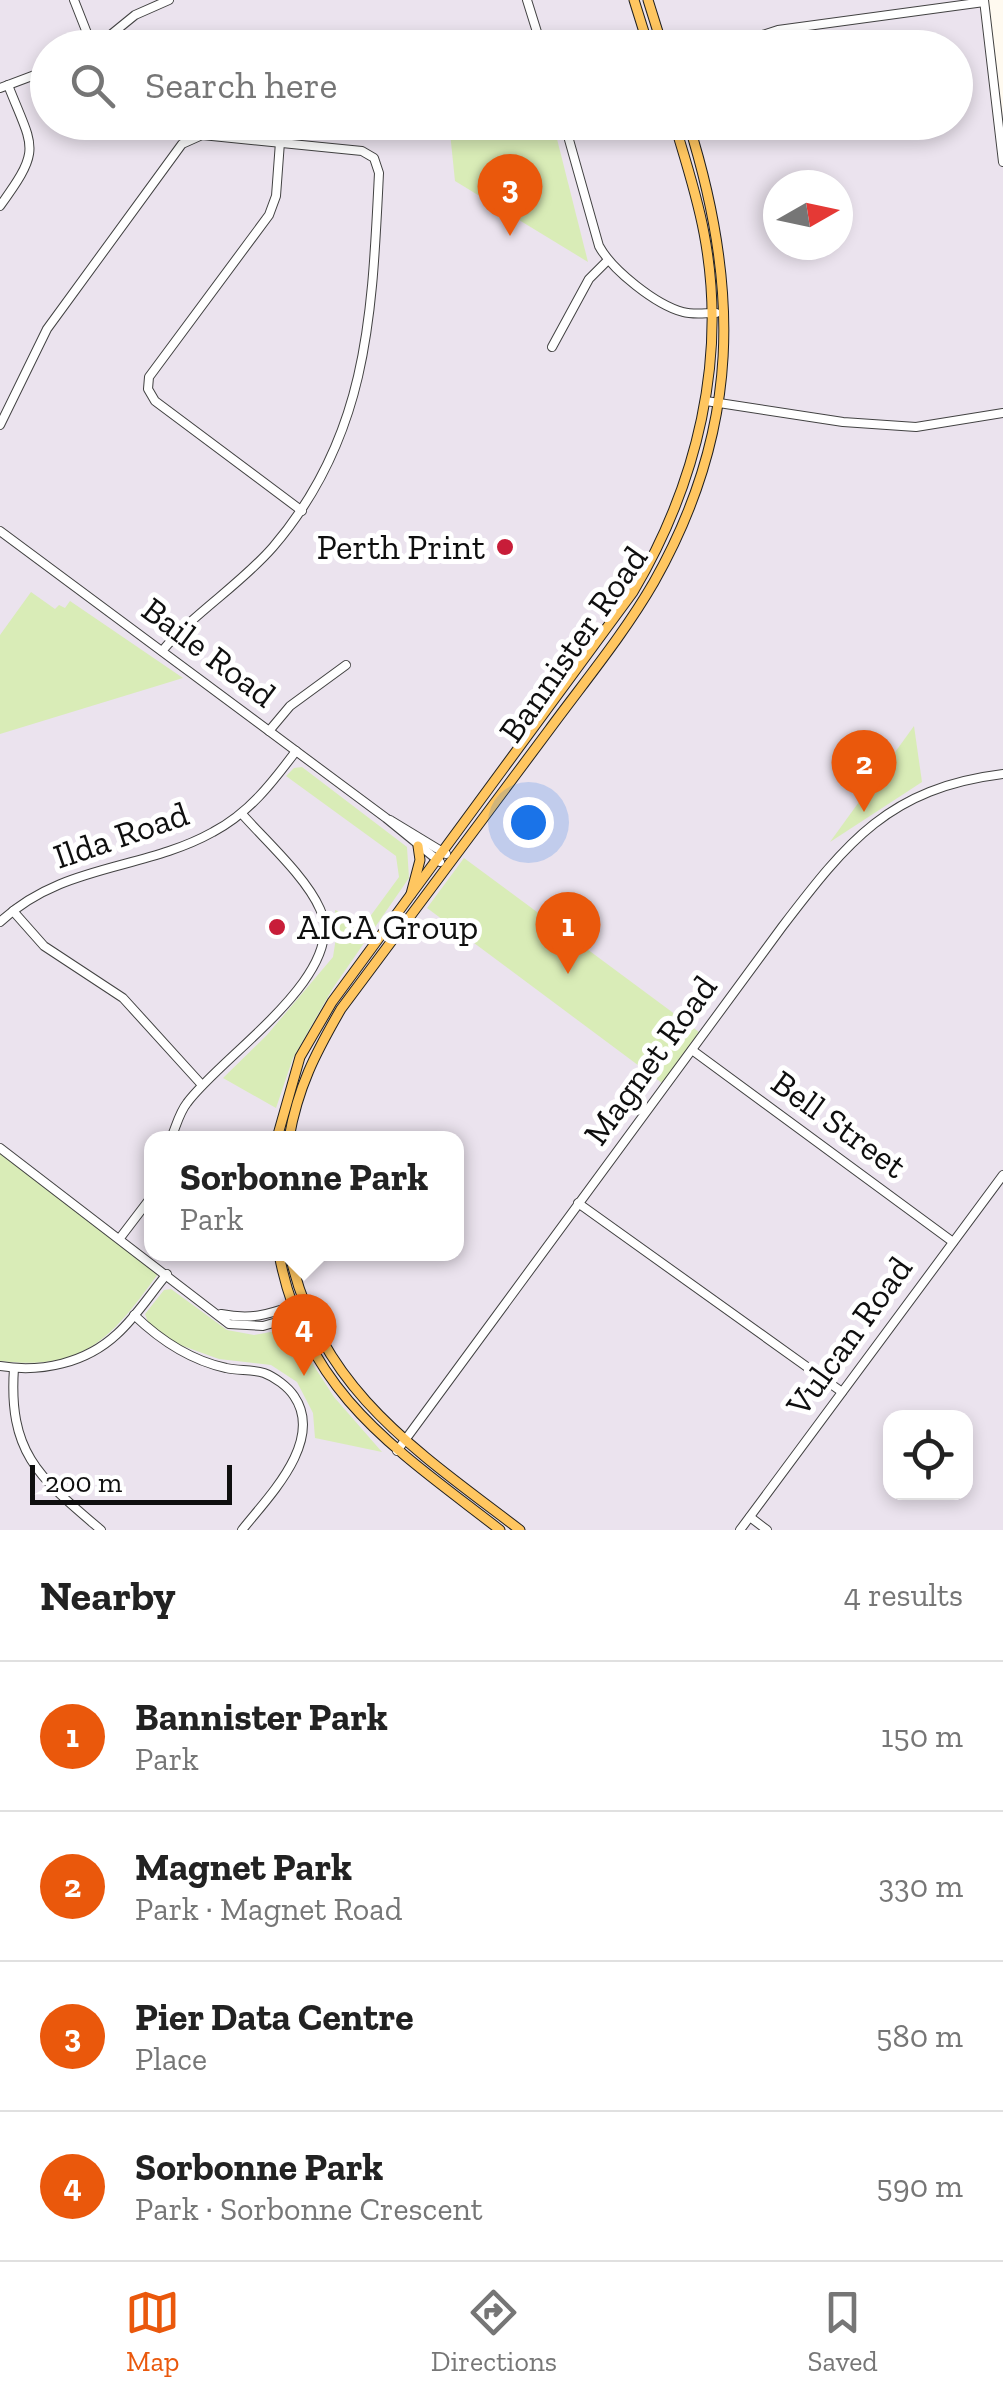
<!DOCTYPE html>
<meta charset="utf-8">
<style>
body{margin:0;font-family:"Zilla Slab",serif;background:#f2f2f2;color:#222}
.controls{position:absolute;right:30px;bottom:30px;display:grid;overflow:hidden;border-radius:20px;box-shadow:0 5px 15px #0003}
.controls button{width:90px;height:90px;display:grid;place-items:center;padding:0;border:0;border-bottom:2px solid #e0e0e0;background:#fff;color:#222;font:50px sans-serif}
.compass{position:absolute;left:763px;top:170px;width:90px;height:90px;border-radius:50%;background:#fff;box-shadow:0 5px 15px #0003;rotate:81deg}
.scale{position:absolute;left:30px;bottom:25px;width:202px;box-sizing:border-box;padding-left:10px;border:5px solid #0f0f0f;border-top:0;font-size:28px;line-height:35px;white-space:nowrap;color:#0f0f0f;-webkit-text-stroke:8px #fff;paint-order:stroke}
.you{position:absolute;left:528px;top:822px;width:35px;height:35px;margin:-25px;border:8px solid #fff;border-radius:50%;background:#1a73e8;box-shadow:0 0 0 15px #1a73e833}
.badge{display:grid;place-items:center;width:65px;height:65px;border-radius:50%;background:#ea580c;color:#fff;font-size:32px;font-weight:700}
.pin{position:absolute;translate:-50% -82px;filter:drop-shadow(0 2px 5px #0008)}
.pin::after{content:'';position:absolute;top:52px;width:35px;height:30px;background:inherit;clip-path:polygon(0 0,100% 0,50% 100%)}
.popup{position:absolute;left:144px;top:1131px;width:320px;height:130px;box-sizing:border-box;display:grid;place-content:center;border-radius:20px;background:#fff;filter:drop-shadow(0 2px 8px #0005);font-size:32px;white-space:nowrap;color:#767676}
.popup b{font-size:38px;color:#222}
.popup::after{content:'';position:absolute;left:50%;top:100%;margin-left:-20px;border:20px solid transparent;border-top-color:#fff}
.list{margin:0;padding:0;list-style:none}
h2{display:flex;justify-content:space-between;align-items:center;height:130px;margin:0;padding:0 40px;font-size:42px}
h2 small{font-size:32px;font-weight:400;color:#767676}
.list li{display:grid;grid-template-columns:65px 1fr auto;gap:30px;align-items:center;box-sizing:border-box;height:150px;padding:0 40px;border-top:2px solid #e0e0e0}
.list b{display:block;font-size:38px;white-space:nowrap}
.list p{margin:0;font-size:32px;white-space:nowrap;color:#767676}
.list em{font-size:32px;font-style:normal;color:#767676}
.icon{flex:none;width:55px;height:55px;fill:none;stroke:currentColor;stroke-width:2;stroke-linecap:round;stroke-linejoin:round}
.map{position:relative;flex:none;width:1003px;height:1530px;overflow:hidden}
.search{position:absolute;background:#fff;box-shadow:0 5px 15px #0003;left:30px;right:30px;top:30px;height:110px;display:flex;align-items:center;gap:25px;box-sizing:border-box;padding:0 35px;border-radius:55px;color:#767676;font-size:38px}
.sheet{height:730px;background:#fff}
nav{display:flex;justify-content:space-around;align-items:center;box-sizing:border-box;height:140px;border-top:2px solid #e0e0e0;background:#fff;font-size:28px;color:#767676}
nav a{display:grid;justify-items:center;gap:5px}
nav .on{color:#ea580c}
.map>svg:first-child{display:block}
.industrial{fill:#ebe3ee;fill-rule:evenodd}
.green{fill:#d9ecb7}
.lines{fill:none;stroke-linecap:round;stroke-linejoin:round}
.minor-casing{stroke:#424242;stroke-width:10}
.major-casing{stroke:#202020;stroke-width:11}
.minor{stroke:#fff;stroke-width:8}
.major{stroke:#ffc660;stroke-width:9}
.poi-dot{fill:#c81d39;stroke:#fff;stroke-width:4}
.labels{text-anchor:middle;stroke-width:10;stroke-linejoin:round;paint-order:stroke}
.poi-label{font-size:35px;fill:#0f0f0f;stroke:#fff;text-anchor:end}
.street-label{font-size:35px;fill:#0f0f0f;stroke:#fff}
</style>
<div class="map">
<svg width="1003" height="1530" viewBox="0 0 1003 1530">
<rect width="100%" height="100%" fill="#fffaf0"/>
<!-- industrial -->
<path class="industrial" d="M0,0H987L1003,118V1530H0ZM48,48H956V122H48ZM778,185H838V245H778ZM152,1138H456V1254H152ZM890,1418H966V1492H890Z"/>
<!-- green -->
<g class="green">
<polygon points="449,123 522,123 556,135 588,262 455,181"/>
<polygon points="31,592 55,609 59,605 65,608 70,601 183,678 0,734 0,635"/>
<polygon points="914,726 922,782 830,842"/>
<polygon points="302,767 407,847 409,878 333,988 293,1058 276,1108 223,1078 267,1035 333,957 337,931 335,910 366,922 399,877 396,856 286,776 294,768"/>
<polygon points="464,858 699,1032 662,1083 427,908"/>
<path d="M0,1152L158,1274C111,1338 85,1371 0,1361Z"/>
<polygon points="171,1289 227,1330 254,1335 282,1330 294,1335 334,1397 382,1452 315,1438 313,1413 297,1382 271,1365 219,1359 169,1341 148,1322 145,1314 164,1290"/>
</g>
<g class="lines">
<!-- minor casing -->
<g class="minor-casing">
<g id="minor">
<polyline points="74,0 87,33 87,43"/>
<polyline points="527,0 542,48"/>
<polyline points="984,0 1003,162"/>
<polyline points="87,43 108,37 135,15 169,0"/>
<polyline points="723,48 778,30 984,2"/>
<polyline points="0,88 48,70"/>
<path d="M564,122L599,246C612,270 656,305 683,312C693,315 705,313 716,313"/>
<polyline points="280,142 276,196 269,215 149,377 148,389 155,401 302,511"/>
<path d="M0,206C43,147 33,149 8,85"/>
<polyline points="552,347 589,279 607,261"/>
<polyline points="706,401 843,422 916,427 1003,413"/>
<path d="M0,425L47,329L182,144L202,135L362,151L374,158L379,173C372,313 369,435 273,547C240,585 195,612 162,651"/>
<polyline points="0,531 386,818 440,862"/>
<polyline points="269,731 290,706 346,665"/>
<polyline points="390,820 446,854"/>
<polyline points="13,911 44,946 123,998 202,1085"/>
<path d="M0,922C63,863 143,871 213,832C249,813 272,783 296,751"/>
<polyline points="692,1050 953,1242"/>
<path d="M171,1138C176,1127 179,1113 187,1103C221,1056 350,974 320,909C306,877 266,841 242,814"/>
<polyline points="0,1148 229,1324 263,1326 308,1313"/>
<polyline points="578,1203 842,1392"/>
<polyline points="120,1238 152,1196"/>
<path d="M221,1314C255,1321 271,1313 304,1302"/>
<path d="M134,1315C160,1340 189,1360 226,1368C238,1371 252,1369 264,1373C275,1377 288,1387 294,1396C325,1441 268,1497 242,1530"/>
<path d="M0,1366C41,1373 86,1363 117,1334C136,1317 151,1293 167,1274"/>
<path d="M14,1368C8,1454 40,1478 101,1530"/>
<path d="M397,1451L782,927C847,842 889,788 1003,774"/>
<polyline points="750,1517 767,1530"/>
<polyline points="740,1530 1003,1175"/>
</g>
</g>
<!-- major casing -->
<g class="major-casing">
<g id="major">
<polyline points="634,0 649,48"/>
<polyline points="648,0 663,48"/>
<polyline points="411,894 420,860 418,846"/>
<path d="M277,1138L300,1057L332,1002L633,592C697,484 728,358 704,233C697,195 685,159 674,122"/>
<path d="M289,1138C298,1087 315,1054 341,1009C410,915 480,823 549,730C585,681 624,634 654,582C741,428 740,287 688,122"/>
<path d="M279,1254C305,1393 396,1449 500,1530"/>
<path d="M290,1254C318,1388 418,1452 520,1530"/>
</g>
</g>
<!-- minor -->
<use href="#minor" class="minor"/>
<!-- major -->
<use href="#major" class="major"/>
</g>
<!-- markers -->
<g class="poi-dot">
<circle cx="505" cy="547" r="10"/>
<circle cx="277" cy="927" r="10"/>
</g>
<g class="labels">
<!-- poi labels -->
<g class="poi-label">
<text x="485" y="559">Perth Print</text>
<text x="297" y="939" text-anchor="start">AICA Group</text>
</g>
<!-- street labels -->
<g class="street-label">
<text transform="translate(573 644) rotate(-55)" y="12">Bannister Road</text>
<text transform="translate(209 652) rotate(37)" y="12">Baile Road</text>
<text transform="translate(121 835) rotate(-19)" y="12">Ilda Road</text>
<text transform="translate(650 1060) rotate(-54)" y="12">Magnet Road</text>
<text transform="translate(839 1124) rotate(36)" y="12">Bell Street</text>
<text transform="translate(849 1336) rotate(-54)" y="12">Vulcan Road</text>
</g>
</g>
</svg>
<div class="controls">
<button><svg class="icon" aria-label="locate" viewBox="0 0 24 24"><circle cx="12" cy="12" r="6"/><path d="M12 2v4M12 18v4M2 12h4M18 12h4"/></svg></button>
</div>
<svg class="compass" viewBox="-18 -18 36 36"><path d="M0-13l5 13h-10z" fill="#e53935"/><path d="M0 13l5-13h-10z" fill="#767676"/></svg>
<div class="scale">200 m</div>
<div class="you"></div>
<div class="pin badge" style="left:568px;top:974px">1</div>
<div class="pin badge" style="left:864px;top:812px">2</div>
<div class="pin badge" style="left:510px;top:236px">3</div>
<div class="pin badge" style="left:304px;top:1376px">4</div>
<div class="popup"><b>Sorbonne Park</b>Park</div>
<div class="search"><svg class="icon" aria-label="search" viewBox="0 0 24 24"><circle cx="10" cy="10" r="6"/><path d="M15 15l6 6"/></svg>Search here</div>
</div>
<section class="sheet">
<h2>Nearby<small>4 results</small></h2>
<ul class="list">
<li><span class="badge">1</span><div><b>Bannister Park</b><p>Park</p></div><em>150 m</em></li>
<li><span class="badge">2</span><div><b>Magnet Park</b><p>Park · Magnet Road</p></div><em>330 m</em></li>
<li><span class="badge">3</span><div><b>Pier Data Centre</b><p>Place</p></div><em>580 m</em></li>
<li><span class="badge">4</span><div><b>Sorbonne Park</b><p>Park · Sorbonne Crescent</p></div><em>590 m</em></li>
</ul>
</section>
<nav>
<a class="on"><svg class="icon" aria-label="map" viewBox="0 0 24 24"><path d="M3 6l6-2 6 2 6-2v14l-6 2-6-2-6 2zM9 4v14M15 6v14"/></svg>Map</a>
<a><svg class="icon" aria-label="directions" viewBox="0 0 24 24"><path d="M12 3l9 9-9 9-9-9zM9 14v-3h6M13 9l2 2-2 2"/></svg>Directions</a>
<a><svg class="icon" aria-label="saved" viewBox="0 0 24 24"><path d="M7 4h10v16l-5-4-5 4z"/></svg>Saved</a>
</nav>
